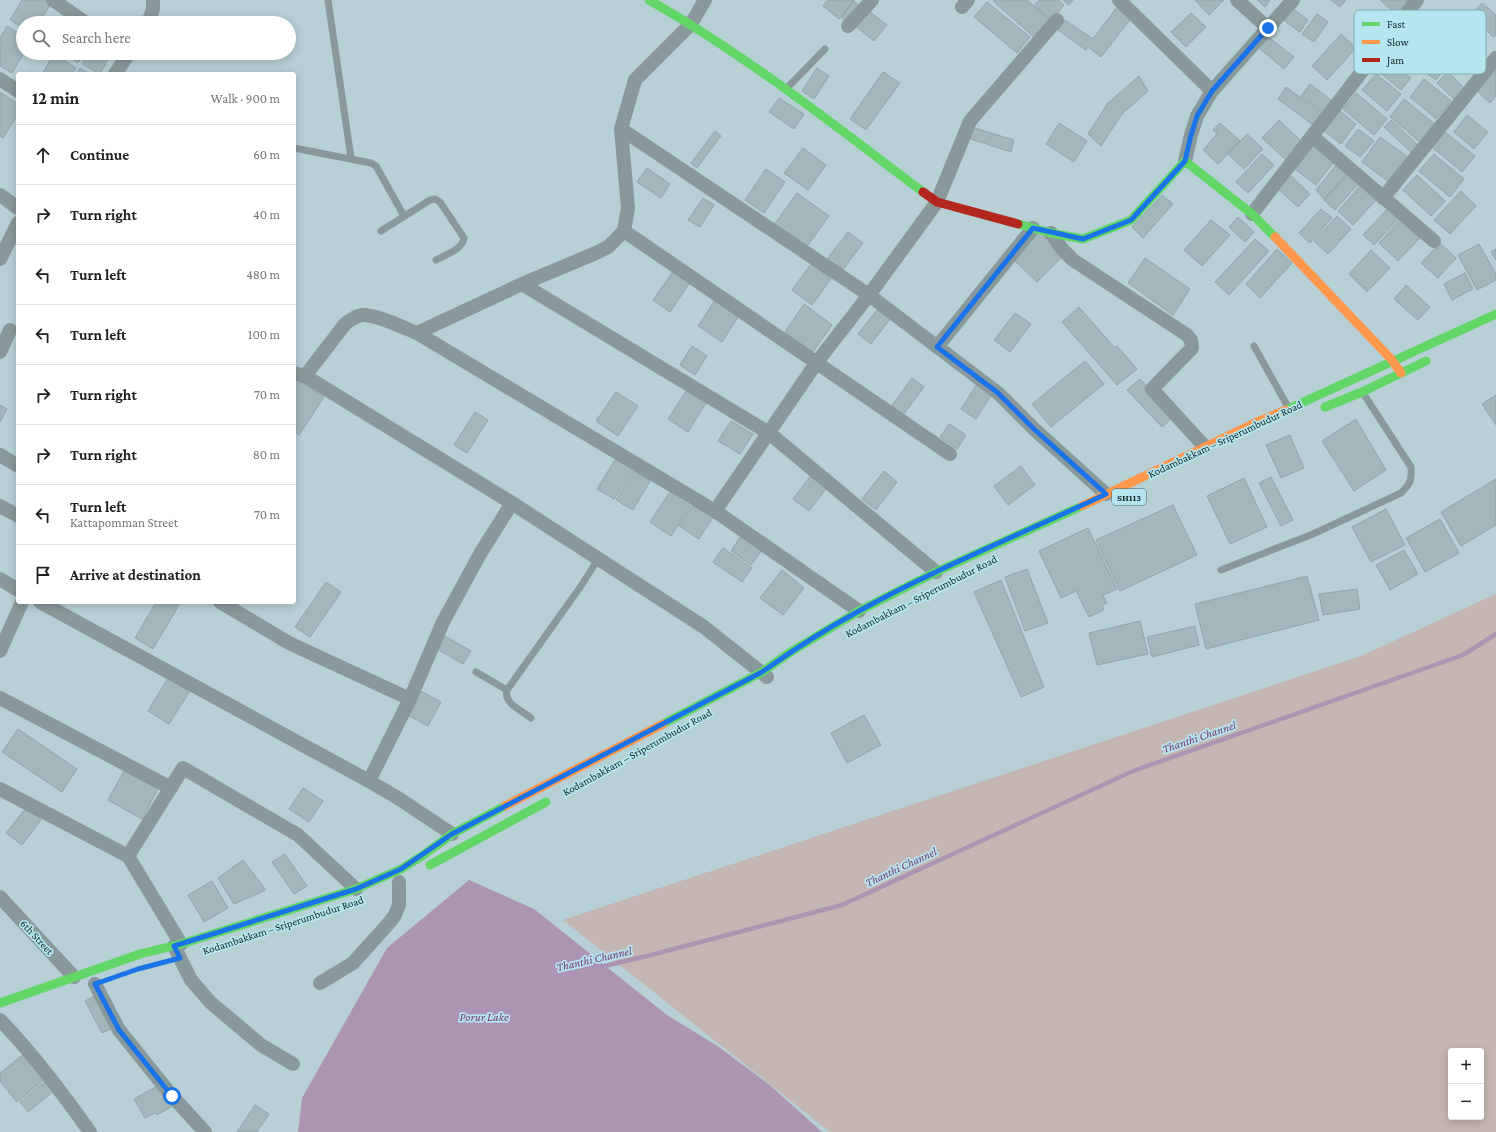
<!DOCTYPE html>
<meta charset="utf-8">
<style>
body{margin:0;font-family:"Crimson Pro",serif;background:#f6f6f6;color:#222}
.controls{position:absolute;right:12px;bottom:12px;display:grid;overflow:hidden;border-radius:4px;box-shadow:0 2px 10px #0003}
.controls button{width:36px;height:36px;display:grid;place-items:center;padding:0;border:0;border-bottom:1px solid #e0e0e0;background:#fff;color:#222;font:20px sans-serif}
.stop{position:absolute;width:12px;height:12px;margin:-9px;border:3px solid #1a73e8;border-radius:50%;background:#fff}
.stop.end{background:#1a73e8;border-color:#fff;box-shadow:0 1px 4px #0008}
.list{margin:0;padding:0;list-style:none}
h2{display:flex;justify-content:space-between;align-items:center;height:52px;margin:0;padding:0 16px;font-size:17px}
h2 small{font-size:13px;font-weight:400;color:#767676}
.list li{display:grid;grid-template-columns:26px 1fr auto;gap:12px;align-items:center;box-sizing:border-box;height:60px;padding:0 16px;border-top:1px solid #e0e0e0}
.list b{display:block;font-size:15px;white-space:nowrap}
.list p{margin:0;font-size:13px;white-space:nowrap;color:#767676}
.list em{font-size:13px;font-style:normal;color:#767676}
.icon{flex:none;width:22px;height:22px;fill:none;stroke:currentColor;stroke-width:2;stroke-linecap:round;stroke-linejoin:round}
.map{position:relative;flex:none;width:1496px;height:1132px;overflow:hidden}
.search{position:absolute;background:#fff;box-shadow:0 2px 10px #0003;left:16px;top:16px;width:280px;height:44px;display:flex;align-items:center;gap:10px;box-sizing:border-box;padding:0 14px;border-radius:22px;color:#767676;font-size:15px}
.panel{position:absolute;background:#fff;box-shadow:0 2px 10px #0003;left:16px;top:72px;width:280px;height:532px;border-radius:4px}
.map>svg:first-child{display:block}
.green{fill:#c4b6b3;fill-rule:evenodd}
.water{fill:#ae94b3}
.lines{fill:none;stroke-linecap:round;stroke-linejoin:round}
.stream{stroke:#ae94b3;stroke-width:4.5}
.building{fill:#a2b6bc;stroke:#92a5aa}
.lane{stroke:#89989a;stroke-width:7}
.street{stroke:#89989a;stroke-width:14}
.fast{stroke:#63d668;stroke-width:9}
.slow{stroke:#ff974d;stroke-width:9}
.jam{stroke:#b3261e;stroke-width:9}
.route{stroke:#1a73e8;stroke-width:5}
.labels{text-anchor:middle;stroke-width:3.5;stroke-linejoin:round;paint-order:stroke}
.shield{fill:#b5e6ef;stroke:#435f64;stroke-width:1}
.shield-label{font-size:10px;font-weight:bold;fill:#122529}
.street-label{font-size:11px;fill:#122529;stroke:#b5e6ef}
.water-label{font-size:12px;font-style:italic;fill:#75386f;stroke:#b5e6ef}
.key{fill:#b5e6ef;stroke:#84acb4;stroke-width:1}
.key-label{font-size:11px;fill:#122529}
</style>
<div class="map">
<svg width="1496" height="1132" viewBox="0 0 1496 1132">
<rect width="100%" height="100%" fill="#b6d0d5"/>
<!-- green -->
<path class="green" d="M1496,594V1132H830L563,920L1361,656ZM1451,1051H1481V1117H1451Z"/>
<!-- water -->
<polygon class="water" points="469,880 534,909 667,1015 719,1047 771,1086 822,1132 298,1132 302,1098 387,948"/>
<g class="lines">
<!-- stream -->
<polyline class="stream" points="601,967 651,955 842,905 1133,771 1463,655 1496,634"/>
</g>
<!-- building -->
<g class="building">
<polygon points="22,0 45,0 51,4 38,23 23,23 23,28 10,20"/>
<polygon points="828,0 854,0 839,19 823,6"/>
<polygon points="994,0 1027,0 1051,21 1036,39 993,1"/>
<polygon points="1039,0 1058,0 1064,5 1052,20 1034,6"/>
<polygon points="1063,0 1073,0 1069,5"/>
<polygon points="1195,0 1224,0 1209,15"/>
<polygon points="1257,0 1270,0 1265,7"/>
<polygon points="1331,0 1346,0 1340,7"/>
<polygon points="1380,0 1408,0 1396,14"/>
<polygon points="854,1 860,6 847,22 841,17"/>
<polygon points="987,2 1030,37 1017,53 974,17"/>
<polygon points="1482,3 1496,15 1496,35 1494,37 1470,17"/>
<polygon points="1118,6 1132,17 1101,57 1088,47 1086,50 1058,30 1065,20 1093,39"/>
<polygon points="1291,7 1308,20 1300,32 1282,19"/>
<polygon points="866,9 887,25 874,41 853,24"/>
<polygon points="1191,13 1206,27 1186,47 1171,32"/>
<polygon points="1317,14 1328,22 1314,42 1302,34"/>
<polygon points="7,26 23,36 23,53 24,53 12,73 0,66 0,38"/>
<polygon points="1341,34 1356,48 1327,80 1312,66"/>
<polygon points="1267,36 1294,57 1284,69 1258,47"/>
<polygon points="64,53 84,53 78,63"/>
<polygon points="88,53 105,53 110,56 100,74 82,64"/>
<polygon points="54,54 76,68 72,74 42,74"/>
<polygon points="1433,56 1446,66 1436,80 1422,70"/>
<polygon points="1387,58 1411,78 1401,90 1377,70"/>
<polygon points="1496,65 1496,96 1490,103 1475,89"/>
<polygon points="80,68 90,74 77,74"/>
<polygon points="817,68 829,76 814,99 802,91"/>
<polygon points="883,72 900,83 866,130 850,119"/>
<polygon points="1448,72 1464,88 1454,99 1437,83"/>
<polygon points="1376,74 1401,94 1387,111 1362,90"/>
<polygon points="1139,76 1148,91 1122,114 1101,146 1088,134 1108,103"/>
<polygon points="1424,79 1451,101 1436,119 1410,97"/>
<polygon points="1310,84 1331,100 1323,112 1301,96"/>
<polygon points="1286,87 1322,113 1313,125 1278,99"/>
<polygon points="0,92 18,104 18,114 3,138 0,136"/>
<polygon points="1356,93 1387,119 1374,135 1343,109"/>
<polygon points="779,98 804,114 794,129 769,112"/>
<polygon points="1404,99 1436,125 1421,143 1390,117"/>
<polygon points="1340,111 1356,124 1341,144 1324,131"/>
<polygon points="1467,115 1488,132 1474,149 1454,132"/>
<polygon points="1279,120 1302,142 1286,160 1262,138"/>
<polygon points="1391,120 1419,146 1412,153 1384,127"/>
<polygon points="1059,123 1087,141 1074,162 1046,144"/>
<polygon points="1220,123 1240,141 1218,164 1203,150 1217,134 1213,130"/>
<polygon points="971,127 1014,140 1011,152 968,138"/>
<polygon points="1358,129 1374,141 1360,157 1345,146"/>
<polygon points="715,131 721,136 697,168 691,163"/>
<polygon points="1445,132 1475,156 1462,172 1432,147"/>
<polygon points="1247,134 1263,149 1244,169 1228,154"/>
<polygon points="1380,137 1408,157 1389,182 1362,162"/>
<polygon points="1316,143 1336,159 1316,185 1295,169"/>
<polygon points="803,148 826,165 808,190 784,173"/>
<polygon points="1262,154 1274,165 1248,193 1236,182"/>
<polygon points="1434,154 1464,179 1450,197 1419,171"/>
<polygon points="1337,164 1348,173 1324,199 1316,190"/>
<polygon points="647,168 670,184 661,198 637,182"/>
<polygon points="766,169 785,182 764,213 745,200"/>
<polygon points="1349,173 1360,182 1335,210 1324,200"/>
<polygon points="1290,175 1310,194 1298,207 1278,189"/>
<polygon points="1417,175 1445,201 1431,216 1403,190"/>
<polygon points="1362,184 1378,198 1353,225 1338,211"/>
<polygon points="1461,191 1476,206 1450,234 1434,220"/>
<polygon points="797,193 829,216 806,248 774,225"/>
<polygon points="1162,195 1173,204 1143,238 1132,227"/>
<polygon points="703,198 714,205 700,227 688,220"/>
<polygon points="1390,206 1401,216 1374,245 1363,235"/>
<polygon points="1321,209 1332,218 1310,243 1299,233"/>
<polygon points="1337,216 1351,229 1328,254 1314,241"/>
<polygon points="1238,217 1254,232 1245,242 1229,227"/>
<polygon points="1211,220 1230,235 1202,266 1184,250"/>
<polygon points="1400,220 1420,238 1398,261 1379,243"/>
<polygon points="1038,230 1063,256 1037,282 1011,257"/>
<polygon points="848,232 863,243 842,271 827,259"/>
<polygon points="1255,239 1269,251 1229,295 1215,282"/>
<polygon points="1440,243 1456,258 1438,278 1421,263"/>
<polygon points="1479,244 1496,274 1496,280 1477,290 1458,255"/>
<polygon points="1277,249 1292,263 1260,298 1246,284"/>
<polygon points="1496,249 1496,260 1491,252"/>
<polygon points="1371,250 1390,268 1367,292 1349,274"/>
<polygon points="1145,258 1190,289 1173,315 1128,283"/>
<polygon points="811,264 831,279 812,305 792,290"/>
<polygon points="674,270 691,281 670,312 653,300"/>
<polygon points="1465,273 1473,289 1452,300 1444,284"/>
<polygon points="1406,285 1430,307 1418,320 1394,299"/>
<polygon points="715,300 739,315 722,342 698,326"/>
<polygon points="804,304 832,325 813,352 785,332"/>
<polygon points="1079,307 1115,348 1117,346 1137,369 1117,385 1062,322"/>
<polygon points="877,310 890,319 871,344 858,334"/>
<polygon points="1015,313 1031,324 1010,352 994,340"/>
<polygon points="692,346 707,356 695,375 680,365"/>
<polygon points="1085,361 1104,384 1051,427 1032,404"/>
<polygon points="294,378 324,397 299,435 294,431"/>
<polygon points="912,378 924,387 903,415 891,407"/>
<polygon points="1140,379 1174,416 1162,427 1127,390"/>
<polygon points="977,384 992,394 976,419 961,409"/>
<polygon points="688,388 708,400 688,432 668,419"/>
<polygon points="616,392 638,406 618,436 596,421"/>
<polygon points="1496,395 1496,425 1482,404"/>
<polygon points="0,405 7,409 0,422"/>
<polygon points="475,412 488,420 467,453 454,445"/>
<polygon points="1356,419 1386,470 1354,491 1322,441"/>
<polygon points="731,421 753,434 740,454 718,441"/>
<polygon points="949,424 966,435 957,449 940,437"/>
<polygon points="1290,435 1304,468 1281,478 1266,445"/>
<polygon points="616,458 633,468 614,499 597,489"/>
<polygon points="1021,466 1035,485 1008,505 994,486"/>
<polygon points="633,471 650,481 633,510 616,500"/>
<polygon points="884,471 897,482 876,510 862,499"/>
<polygon points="812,474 828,486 809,511 793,499"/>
<polygon points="1271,477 1293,520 1281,526 1259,483"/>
<polygon points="1244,478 1267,527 1230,544 1207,496"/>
<polygon points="1496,479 1496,525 1461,546 1441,512"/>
<polygon points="669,493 690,506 671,536 650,522"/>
<polygon points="694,503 714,516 699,539 679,526"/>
<polygon points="1173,505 1197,555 1120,591 1096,540"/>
<polygon points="1386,509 1405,545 1371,562 1352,527"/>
<polygon points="1440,519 1459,553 1425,572 1406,538"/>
<polygon points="1088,528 1117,589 1103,595 1107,603 1102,605 1104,610 1089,617 1076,591 1061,598 1039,551"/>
<polygon points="741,536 762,550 751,565 731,551"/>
<polygon points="723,548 752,568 742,582 713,562"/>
<polygon points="1404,550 1418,574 1390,590 1376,565"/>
<polygon points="1027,569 1048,623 1025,631 1005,577"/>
<polygon points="782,570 804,588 783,615 760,598"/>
<polygon points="1307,576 1319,620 1206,649 1195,604"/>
<polygon points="1001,580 1044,687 1021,697 974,592"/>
<polygon points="326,582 341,592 310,637 295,627"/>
<polygon points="1357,589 1360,609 1323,615 1319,594"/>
<polygon points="156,602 175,602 179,605 153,649 135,638"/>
<polygon points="1140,621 1148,654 1097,665 1089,633"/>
<polygon points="1195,626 1199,645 1152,657 1147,637"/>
<polygon points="445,636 471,651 463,664 437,649"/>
<polygon points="168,678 190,691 169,724 148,711"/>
<polygon points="419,690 441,702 428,726 406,714"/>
<polygon points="864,715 881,745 847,763 831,733"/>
<polygon points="18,729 77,769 62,792 2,752"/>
<polygon points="124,771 158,789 142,819 108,800"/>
<polygon points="303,788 323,801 309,822 289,809"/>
<polygon points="26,808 41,820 22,845 6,833"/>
<polygon points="285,854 307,886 294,894 272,862"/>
<polygon points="243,860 266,890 234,904 218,878"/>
<polygon points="212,881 228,908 204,922 188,895"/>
<polygon points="98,994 115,1027 102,1033 85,1001"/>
<polygon points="24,1054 45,1079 17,1102 0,1081 0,1073"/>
<polygon points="47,1080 55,1090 28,1112 20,1102"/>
<polygon points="161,1084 174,1105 157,1115 155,1113 145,1118 134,1099"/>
<polygon points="255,1105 269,1114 257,1132 237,1132"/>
</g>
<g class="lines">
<!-- lane -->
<g class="lane">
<polyline points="328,0 351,158"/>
<polyline points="786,89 825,49"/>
<polyline points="294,148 371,163 376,166 404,216"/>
<path d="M381,231L430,200L435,199L440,202L464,238C463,249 445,255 436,260"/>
<polyline points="1254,346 1288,407"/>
<path d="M1221,570L1313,534L1401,493C1410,484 1412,481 1411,467L1363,393"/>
<polyline points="476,672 507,690"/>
<path d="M531,718C522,711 503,703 507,690L581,586L598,559"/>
</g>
<!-- street -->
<g class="street">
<polyline points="53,0 86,23"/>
<polyline points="1119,0 1212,91"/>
<polyline points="1237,0 1268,28"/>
<polyline points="962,7 968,0"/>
<polyline points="148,23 153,9 153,0"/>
<polyline points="848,26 872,0"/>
<polyline points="115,74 129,53"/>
<polyline points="0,79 18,91"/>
<polyline points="621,129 869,295 998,393 1034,429 1106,494"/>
<polyline points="1312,136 1434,241"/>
<polyline points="1185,161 1191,135 1197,116 1212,91 1293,0"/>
<polyline points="0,195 18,208"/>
<polyline points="1383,198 1496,58"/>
<polyline points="1252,214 1417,0"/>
<polyline points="624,231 950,454"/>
<polyline points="1051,233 1062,249 1073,260 1187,335 1191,340 1192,348 1152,389 1205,447"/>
<polyline points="0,259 18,223"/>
<polyline points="522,284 769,433 936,572"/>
<polyline points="417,333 522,284 596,253 608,247 624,231 628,208 621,129 635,80 691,24 705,0"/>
<polyline points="937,347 1033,228"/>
<polyline points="0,352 10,330"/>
<polyline points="294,373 305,376 512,503 704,627 767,677"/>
<path d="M305,376L345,324C350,320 355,316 362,315C376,314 404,328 417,333L715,511L859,611"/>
<polyline points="0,455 18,466"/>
<polyline points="0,506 18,516"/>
<polyline points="715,511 817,362 869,295 937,202 970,121 1057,20"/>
<polyline points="0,579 18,590"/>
<polyline points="40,602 369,781 398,798 452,834"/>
<polyline points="220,602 289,643 410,699 369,781"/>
<polyline points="0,651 22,602"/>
<polyline points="0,698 171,788"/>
<polyline points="410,699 443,622 480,554 512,503"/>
<polyline points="0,789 128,856 181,944"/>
<polyline points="128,856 183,768 298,835 356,889"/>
<polyline points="0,897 74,977"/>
<polyline points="174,946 191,980 210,1002 261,1045 293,1064"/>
<polyline points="320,983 353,963 389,923 395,915 399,905 399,882"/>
<polyline points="95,984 119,1030 172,1096 205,1132"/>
<path d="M0,1020C34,1055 62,1093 90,1132"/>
</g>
<!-- fast -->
<g class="fast">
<path d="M649,0C746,55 834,125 923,192"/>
<polyline points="1018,224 1051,233 1083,239 1131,220 1185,161 1252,214 1275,237"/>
<polyline points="1325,407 1362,392 1426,361"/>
<polyline points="1286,410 1496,314"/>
<polyline points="663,724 762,672 792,651 859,611 936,572 1082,506"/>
<polyline points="430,865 546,802"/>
<polyline points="0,1003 140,954 181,944 356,889 401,869 422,856 452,834 505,806"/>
</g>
<!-- slow -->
<g class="slow">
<polyline points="1275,237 1392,360 1401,373"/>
<polyline points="1082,506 1257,422 1286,410"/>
<polyline points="505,806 663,724"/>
</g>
<!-- jam -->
<polyline class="jam" points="923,192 937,202 1018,224"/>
</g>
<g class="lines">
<!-- route -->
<path class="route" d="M172,1096L119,1030L95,984L138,969L180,958L174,946L356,889L401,869L452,834L762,672C793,650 826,629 859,611C939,567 1024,533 1106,494L1034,429L998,393L937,347L1033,228L1083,239L1131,220L1185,161L1191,135L1197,116L1212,91L1268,28"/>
</g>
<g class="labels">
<!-- shield labels -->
<rect class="shield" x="1112" y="489" width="34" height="16" rx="3"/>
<g class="shield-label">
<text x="1129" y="501">SH113</text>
</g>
<!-- street labels -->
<g class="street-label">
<text transform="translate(1225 439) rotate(-25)" y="4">Kodambakkam – Sriperumbudur Road</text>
<text transform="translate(921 596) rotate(-27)" y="4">Kodambakkam – Sriperumbudur Road</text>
<text transform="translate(637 752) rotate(-29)" y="4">Kodambakkam – Sriperumbudur Road</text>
<text transform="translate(283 925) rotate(-18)" y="4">Kodambakkam – Sriperumbudur Road</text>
<text transform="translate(37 937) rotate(47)" y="4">6th Street</text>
</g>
<!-- water labels -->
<g class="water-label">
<text transform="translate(1199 737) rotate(-19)" y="4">Thanthi Channel</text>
<text transform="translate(901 867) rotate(-25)" y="4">Thanthi Channel</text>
<text transform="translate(594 959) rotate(-13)" y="4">Thanthi Channel</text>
<text x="484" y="1021">Porur Lake</text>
</g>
</g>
<!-- legend -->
<rect x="1354" y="10" width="132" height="64" rx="6" class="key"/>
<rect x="1362" y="22" width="18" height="4" fill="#63d668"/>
<rect x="1362" y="40" width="18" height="4" fill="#ff974d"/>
<rect x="1362" y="58" width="18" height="4" fill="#b3261e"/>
<g class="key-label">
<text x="1387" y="28">Fast</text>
<text x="1387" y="46">Slow</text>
<text x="1387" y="64">Jam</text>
</g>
</svg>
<div class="controls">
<button>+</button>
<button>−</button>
</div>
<div class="stop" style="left:172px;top:1096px"></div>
<div class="stop end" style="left:1268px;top:28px"></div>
<div class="search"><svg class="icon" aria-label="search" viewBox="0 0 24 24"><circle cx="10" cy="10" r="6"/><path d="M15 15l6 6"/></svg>Search here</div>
<section class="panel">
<h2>12 min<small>Walk · 900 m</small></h2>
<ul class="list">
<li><svg class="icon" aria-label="ahead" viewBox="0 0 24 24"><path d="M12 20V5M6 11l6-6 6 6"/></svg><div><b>Continue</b></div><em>60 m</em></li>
<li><svg class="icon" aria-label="right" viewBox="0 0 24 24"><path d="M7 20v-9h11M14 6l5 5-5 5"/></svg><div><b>Turn right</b></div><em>40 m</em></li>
<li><svg class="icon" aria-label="left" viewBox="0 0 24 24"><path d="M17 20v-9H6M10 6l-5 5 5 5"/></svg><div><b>Turn left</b></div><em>480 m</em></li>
<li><svg class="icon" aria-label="left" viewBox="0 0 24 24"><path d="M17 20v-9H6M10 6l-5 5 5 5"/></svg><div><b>Turn left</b></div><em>100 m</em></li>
<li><svg class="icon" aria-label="right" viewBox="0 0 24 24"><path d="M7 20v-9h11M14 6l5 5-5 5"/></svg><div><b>Turn right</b></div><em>70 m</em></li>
<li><svg class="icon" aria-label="right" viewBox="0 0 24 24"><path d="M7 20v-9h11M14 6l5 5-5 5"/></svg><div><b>Turn right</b></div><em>80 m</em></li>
<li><svg class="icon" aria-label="left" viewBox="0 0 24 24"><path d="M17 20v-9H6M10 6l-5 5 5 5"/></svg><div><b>Turn left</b><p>Kattapomman Street</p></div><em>70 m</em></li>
<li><svg class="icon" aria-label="arrive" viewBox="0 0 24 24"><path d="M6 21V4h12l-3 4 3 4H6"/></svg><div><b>Arrive at destination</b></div></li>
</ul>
</section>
</div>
